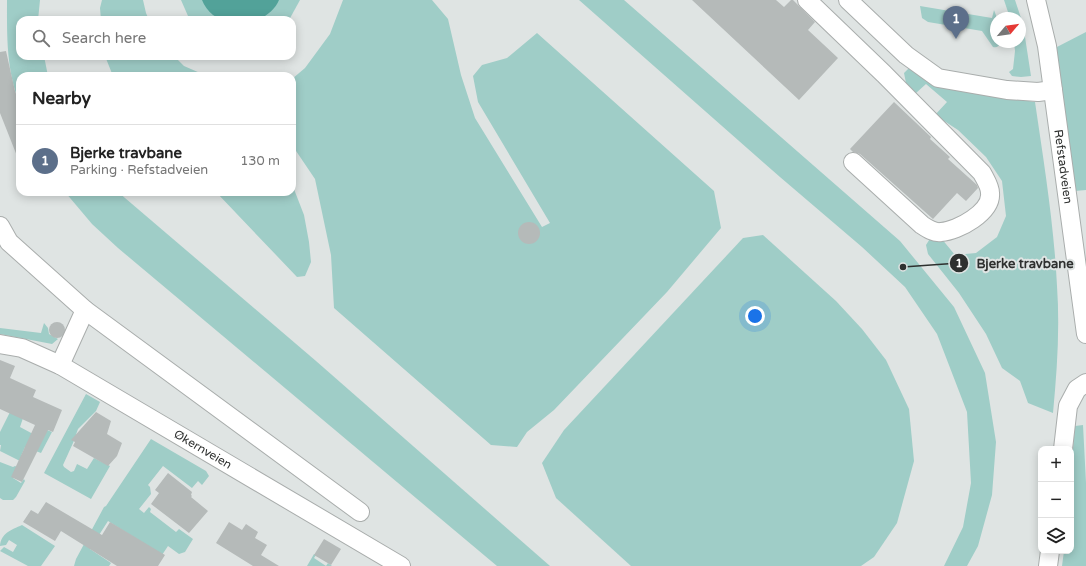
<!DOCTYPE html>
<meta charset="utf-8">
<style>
body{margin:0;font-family:"Varela Round",sans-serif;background:#f6f6f6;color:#222}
.controls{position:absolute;right:12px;bottom:12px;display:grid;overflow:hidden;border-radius:8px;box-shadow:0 2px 10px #0003}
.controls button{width:36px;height:36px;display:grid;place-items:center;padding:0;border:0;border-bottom:1px solid #e0e0e0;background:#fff;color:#222;font:20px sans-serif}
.compass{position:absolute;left:990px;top:12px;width:36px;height:36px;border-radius:50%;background:#fff;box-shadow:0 2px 10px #0003;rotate:61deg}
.you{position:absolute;left:755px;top:316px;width:14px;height:14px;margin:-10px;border:3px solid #fff;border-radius:50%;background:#1a73e8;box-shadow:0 0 0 6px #1a73e833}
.badge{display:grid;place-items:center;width:26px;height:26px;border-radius:50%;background:#ea580c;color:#fff;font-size:13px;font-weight:700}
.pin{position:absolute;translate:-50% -33px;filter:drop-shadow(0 1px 2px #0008)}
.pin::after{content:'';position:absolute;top:21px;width:14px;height:12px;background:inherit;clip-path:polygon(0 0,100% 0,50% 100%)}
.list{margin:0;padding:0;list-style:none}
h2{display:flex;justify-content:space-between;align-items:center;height:52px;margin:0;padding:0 16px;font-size:17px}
h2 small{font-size:13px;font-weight:400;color:#767676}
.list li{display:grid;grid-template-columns:26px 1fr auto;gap:12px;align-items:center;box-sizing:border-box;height:72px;padding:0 16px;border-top:1px solid #e0e0e0}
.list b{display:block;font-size:15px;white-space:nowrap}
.list p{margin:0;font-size:13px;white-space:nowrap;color:#767676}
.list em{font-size:13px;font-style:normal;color:#767676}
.icon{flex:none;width:22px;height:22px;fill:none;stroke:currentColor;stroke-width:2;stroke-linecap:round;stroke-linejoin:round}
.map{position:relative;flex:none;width:1086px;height:566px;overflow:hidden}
.search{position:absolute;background:#fff;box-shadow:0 2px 10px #0003;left:16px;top:16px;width:280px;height:44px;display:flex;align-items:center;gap:10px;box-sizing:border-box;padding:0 14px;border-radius:12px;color:#767676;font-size:15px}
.panel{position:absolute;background:#fff;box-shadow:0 2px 10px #0003;left:16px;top:72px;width:280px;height:124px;border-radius:12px}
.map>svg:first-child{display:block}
.green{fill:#9fcdc7}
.water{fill:#52a299}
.building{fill:#b5bab9}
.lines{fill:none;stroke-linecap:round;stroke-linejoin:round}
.minor-casing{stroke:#a9adac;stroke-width:20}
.minor{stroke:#fff;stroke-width:18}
.labels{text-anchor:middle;stroke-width:4;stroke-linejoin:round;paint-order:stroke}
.street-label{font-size:12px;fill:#2e302f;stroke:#dfe4e3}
.leader{fill:none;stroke:#2e302f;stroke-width:1.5}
.callout-dot{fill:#2e302f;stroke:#dfe4e3;stroke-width:1.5}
.mark-label{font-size:12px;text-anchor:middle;font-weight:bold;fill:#fff}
.callout-label{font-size:13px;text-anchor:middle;font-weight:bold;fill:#2e302f;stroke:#dfe4e3;stroke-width:4;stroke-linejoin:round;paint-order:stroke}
</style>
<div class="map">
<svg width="1086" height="566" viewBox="0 0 1086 566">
<rect width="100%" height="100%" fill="#dfe4e3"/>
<!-- green -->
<g class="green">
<path d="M7,0H40L38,20H20V56H44L48,76H20V104C6,71 7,35 7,0Z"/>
<polygon points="102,0 143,0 146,13 149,20 101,20 100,8"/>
<polygon points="181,0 300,0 289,20 191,20 188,16"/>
<polygon points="343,0 432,0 448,19 461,75 475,118 542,227 550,223 478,102 473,76 482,65 507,58 537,33 714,191 721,228 667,292 554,410 527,432 517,447 491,445 334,308 331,255 315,179 292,145 292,79 305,68 330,34"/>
<polygon points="579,0 624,0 900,241 954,307 985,373 996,442 992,495 978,546 967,566 944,566 963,527 971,483 967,412 937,334 905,287 862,247 780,177"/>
<polygon points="1004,0 1015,0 1023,24 1031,76 1021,77 1012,76 1009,72 1013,69 1015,51 1014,42 1020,42 1020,18 1010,18"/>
<path d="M920,6L992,18L994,10L997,18L996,42L1001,43C999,46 997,48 993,47L982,31L928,22L922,18Z"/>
<polygon points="1086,32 1086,190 1075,191 1055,48"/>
<polygon points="105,56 174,56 184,66 207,76 113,76"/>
<path d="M910,67L941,87L1035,102C1044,163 1054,225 1057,286C1060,329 1057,371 1053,413L1028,403L1020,381L1002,368L986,334L959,293L928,254L926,245L931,237L941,238L955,255L976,253L997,237L1006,216L1002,181L986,157L958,130L935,115L947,102L926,84L916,93L906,83L904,73Z"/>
<polygon points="292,184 304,215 309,242 311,262 305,276 297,277 216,192 292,192"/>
<polygon points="65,192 118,192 316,361 550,566 497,566 118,248 92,224"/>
<polygon points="763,235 836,301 862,329 886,360 909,409 914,461 897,523 874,557 861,566 631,566 556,498 542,463 564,430 743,238"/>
<polygon points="44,323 48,328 49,334 58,339 52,344 0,334 0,328 41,333"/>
<polygon points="86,394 100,402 96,411 78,429 73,443 63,465 64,467 71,472 74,471 77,464 87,469 94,458 110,466 91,499 44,473"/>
<polygon points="10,412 23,418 20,427 33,434 37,426 52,432 41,453 25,447 21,456 32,462 26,464 0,451 1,445 0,445 0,432"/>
<polygon points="1083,425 1086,483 1086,566 1062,566 1064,551 1071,551 1071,471 1075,426"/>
<polygon points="151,439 206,471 209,476 202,485 198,481 192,488 163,466 148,485 150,487 151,494 139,509 144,513 149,507 151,509 150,512 176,532 179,529 193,539 185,552 179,554 168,546 162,555 108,521 90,549 111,563 109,566 74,566 76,559 104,507 106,506"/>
<polygon points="0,462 13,467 15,466 17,467 13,478 21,483 24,479 25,481 16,497 13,500 3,500 0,498"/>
<path d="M22,525L55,546L41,566H28L0,551L4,547L13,552L17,545L9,540L6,545L0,546C1,533 11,530 22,525Z"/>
<polygon points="314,554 316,555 314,558 326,566 328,563 332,566 307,566"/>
</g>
<!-- water -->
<path class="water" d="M202,0H279C276,8 267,16 259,19C252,22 219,20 213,15C208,11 204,5 202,0Z"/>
<!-- building -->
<g class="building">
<polygon points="692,0 776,0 784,7 791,0 793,0 815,22 808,30 838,58 799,100"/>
<polygon points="6,51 15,91 20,105 19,161 0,113 0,52"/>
<polygon points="894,102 931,137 930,139 950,157 948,159 977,185 978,188 966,201 957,193 933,219 860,154 853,152 850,149"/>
<circle cx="529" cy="233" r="11"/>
<circle cx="57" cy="330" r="8"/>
<polygon points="0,360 15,366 10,378 36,390 33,397 62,410 53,432 48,430 22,482 11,477 35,425 0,409"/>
<polygon points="96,412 111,421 107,434 122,443 117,456 108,466 73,446 75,442 71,440"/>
<polygon points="168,473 192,492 191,495 192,496 191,497 208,511 189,533 151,504 159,493 155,490"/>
<polygon points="46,502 102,535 110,522 165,555 158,566 117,566 61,531 55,541 23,522 31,510 38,514"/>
<polygon points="229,522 242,530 246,524 258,532 255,538 267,545 261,555 279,566 253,566 216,543"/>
<polygon points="324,539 341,549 331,565 314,555"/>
</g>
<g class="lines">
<!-- minor casing -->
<g class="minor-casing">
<g id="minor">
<path d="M807,0L884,74L982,173C985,179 990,186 990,193C992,212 958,231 941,232C934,233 928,229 922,225L853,162"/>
<polyline points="848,0 906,55 938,78 1007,90 1038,92 1053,90"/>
<path id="s1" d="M1036,0L1047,46L1086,334"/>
<polyline points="0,226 9,242 85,310 60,365"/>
<polyline points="85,310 360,512"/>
<path id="s2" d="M0,344L22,348L60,365L401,566"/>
<polyline points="1063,449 1068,406 1077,389 1086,383"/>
<polyline points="1048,566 1050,551"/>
</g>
</g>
<!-- minor -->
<use href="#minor" class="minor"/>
</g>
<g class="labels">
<!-- street labels -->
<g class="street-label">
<text dy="4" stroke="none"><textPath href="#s1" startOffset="169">Refstadveien</textPath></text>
<text dy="4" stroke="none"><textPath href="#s2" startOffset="230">Økernveien</textPath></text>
</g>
</g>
<!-- callouts -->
<path class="leader" d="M903 267L959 263"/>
<g class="callout-dot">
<circle cx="903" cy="267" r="4"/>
<circle cx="959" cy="263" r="10"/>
</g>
<g class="mark-label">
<text x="959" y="267">1</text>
</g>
<g class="callout-label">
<text x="1025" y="268">Bjerke travbane</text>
</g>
</svg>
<div class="controls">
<button>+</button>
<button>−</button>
<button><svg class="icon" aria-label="layers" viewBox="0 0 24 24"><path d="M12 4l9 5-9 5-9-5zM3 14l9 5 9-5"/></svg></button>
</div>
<svg class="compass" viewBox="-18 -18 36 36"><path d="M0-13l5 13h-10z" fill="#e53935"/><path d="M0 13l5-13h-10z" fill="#767676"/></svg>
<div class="you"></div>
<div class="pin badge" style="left:956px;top:39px;background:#5c6f8a">1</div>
<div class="search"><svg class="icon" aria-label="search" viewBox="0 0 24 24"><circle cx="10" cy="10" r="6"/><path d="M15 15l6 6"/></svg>Search here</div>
<section class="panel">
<h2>Nearby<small></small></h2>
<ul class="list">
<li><span class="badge" style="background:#5c6f8a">1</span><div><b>Bjerke travbane</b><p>Parking · Refstadveien</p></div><em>130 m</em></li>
</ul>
</section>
</div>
